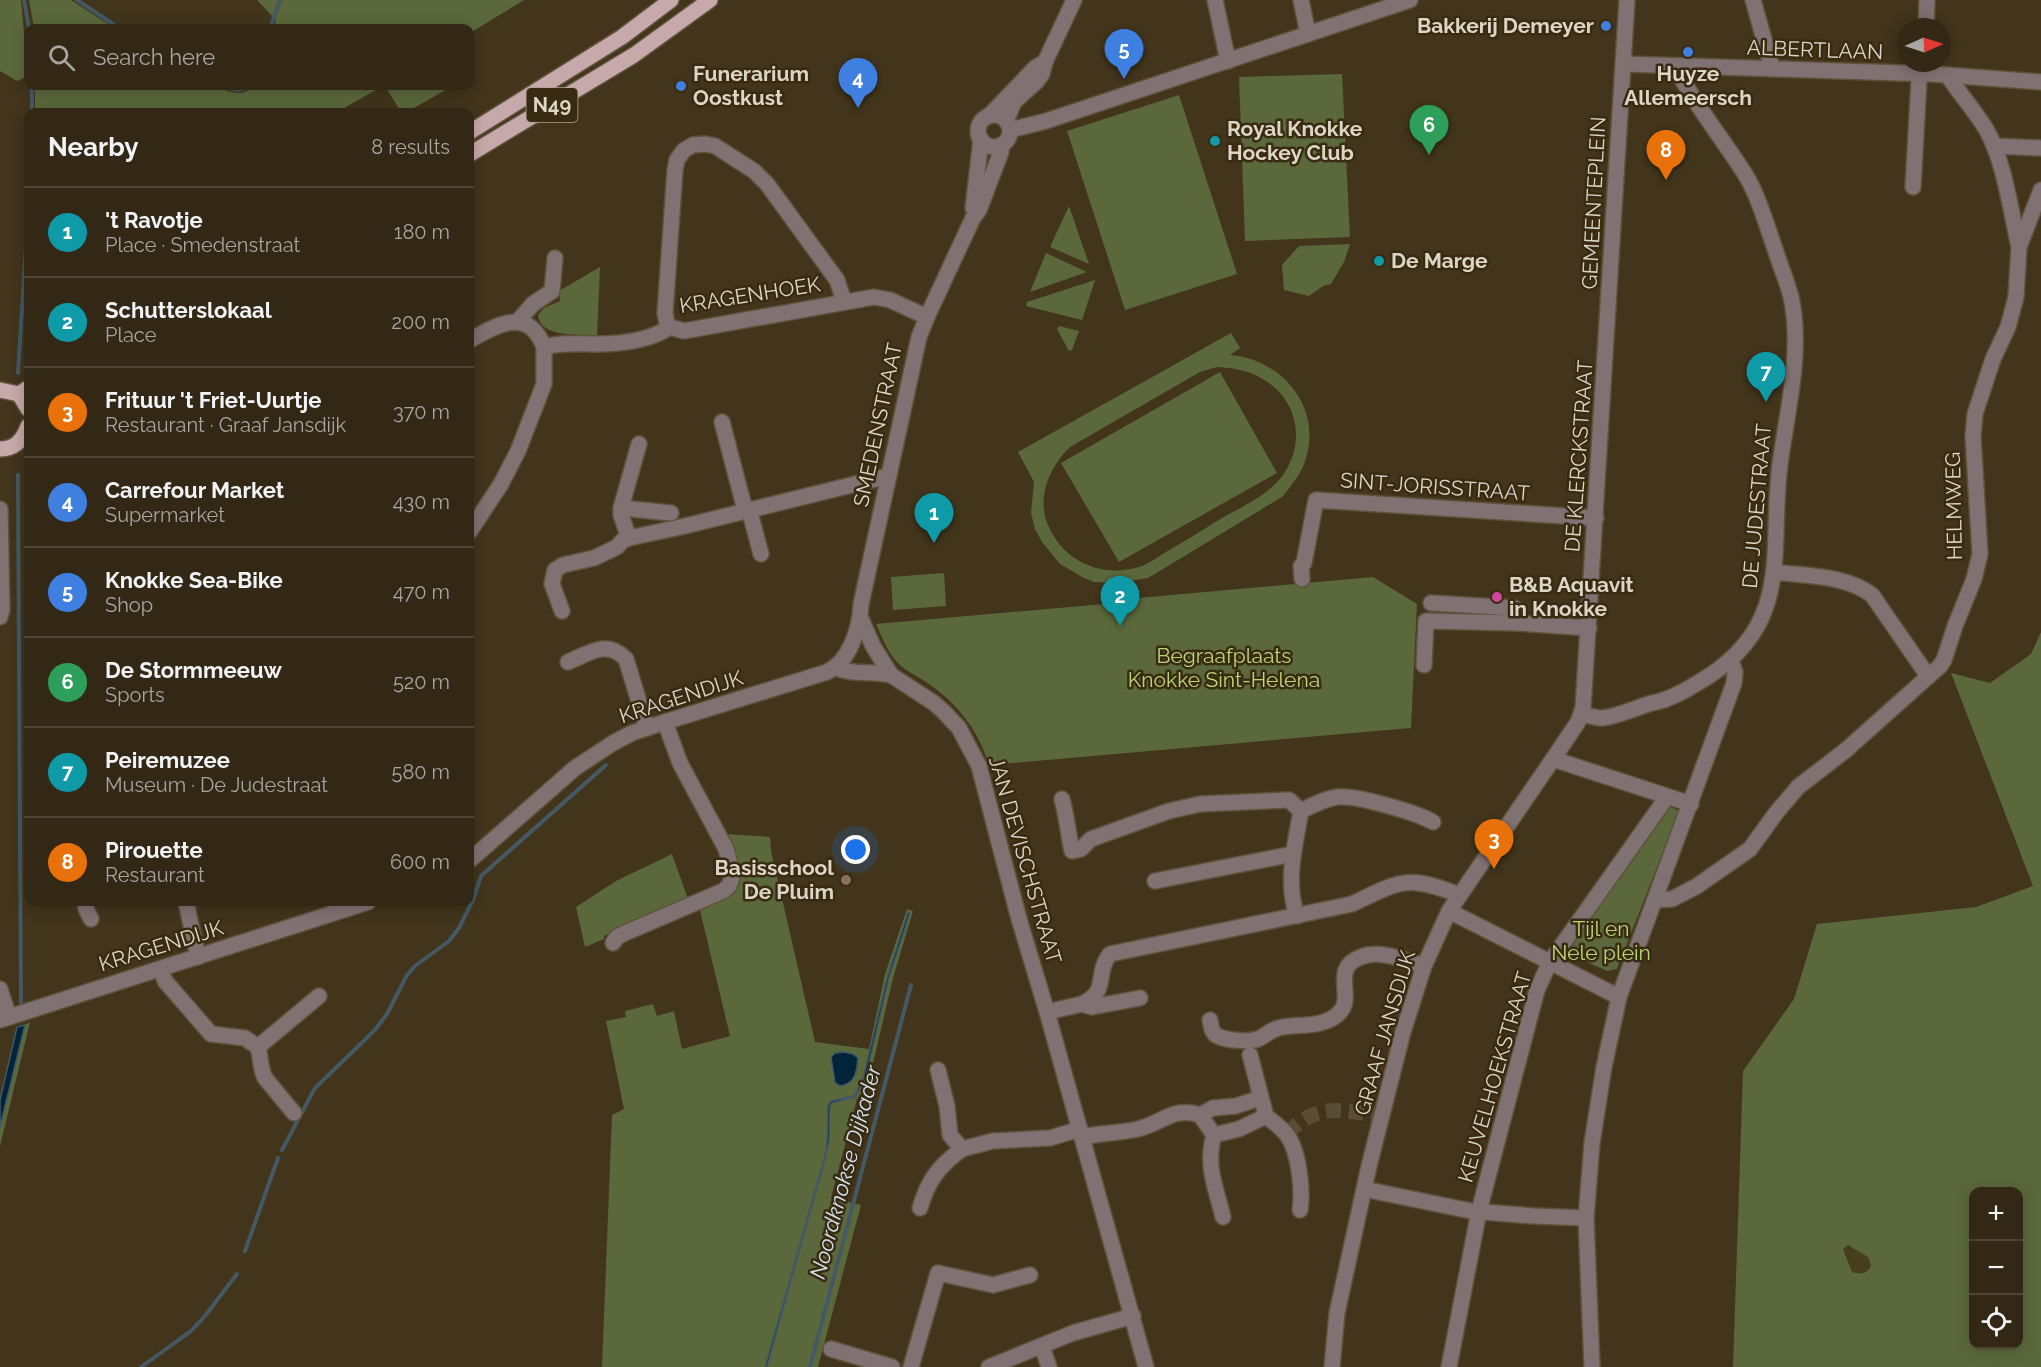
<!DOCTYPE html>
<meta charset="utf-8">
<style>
body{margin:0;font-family:Raleway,sans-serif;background:#3d3422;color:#f1f3f6}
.controls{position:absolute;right:18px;bottom:18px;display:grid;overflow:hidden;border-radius:12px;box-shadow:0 3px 15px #0003}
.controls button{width:54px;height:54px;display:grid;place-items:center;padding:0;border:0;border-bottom:2px solid #4d4434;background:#322815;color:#f1f3f6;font:30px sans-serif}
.compass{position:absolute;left:1897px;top:18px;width:54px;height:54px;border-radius:50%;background:#322815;box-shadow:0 3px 15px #0003;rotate:87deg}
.you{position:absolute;left:856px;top:850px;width:21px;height:21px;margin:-15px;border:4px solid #fff;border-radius:50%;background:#1a73e8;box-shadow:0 0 0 9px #1a73e833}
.badge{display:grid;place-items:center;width:39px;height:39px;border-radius:50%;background:#8abfa5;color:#fff;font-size:20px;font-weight:700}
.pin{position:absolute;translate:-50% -50px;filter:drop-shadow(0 2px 3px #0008)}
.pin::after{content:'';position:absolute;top:32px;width:21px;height:18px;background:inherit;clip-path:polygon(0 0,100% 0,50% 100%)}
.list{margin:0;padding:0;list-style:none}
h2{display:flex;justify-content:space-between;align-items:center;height:78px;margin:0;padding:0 24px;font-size:26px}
h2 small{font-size:20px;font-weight:400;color:#a8a6a0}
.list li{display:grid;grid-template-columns:39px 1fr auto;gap:18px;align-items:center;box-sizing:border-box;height:90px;padding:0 24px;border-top:2px solid #4d4434}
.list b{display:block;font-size:22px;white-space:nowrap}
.list p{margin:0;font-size:20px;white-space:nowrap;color:#a8a6a0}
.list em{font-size:20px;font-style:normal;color:#a8a6a0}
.icon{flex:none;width:33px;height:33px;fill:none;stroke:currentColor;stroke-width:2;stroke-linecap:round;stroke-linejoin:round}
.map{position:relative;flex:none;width:2041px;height:1367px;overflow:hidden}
.search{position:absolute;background:#322815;box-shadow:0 3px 15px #0003;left:24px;top:24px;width:450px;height:66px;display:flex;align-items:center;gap:15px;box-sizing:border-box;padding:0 21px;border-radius:12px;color:#a8a6a0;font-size:22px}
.panel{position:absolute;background:#322815;box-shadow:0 3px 15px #0003;left:24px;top:108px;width:450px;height:798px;border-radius:12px}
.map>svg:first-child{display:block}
.green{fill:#5b683b;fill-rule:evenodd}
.sand{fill:#473e1e}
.water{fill:#02243a;stroke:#445964;stroke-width:1.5}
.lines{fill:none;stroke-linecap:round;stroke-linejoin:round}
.stream{stroke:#445964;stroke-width:4}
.minor-tunnel{stroke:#594d36;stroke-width:15;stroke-dasharray:15 8;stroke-linecap:butt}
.minor-casing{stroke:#5e523b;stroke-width:18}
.major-casing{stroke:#5e523b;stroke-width:18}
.minor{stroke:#807172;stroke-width:15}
.major{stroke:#c8a9ab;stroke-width:15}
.shop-dot{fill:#3f7fe0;stroke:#382b12;stroke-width:2}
.culture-dot{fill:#0f9aa8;stroke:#382b12;stroke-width:2}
.hotel-dot{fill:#d1479c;stroke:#382b12;stroke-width:2}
.education-dot{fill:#8d6e63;stroke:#382b12;stroke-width:2}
.labels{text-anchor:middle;stroke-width:5;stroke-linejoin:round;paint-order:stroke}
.shield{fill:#382b12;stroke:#aca290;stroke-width:1.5}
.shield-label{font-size:20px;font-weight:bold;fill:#ddd5c6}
.poi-label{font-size:21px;font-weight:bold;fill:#ddd5c6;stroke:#382b12;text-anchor:start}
.street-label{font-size:21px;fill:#ddd5c6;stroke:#382b12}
.park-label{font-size:21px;fill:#bbd576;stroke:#382b12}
.water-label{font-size:22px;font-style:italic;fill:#d4e4f1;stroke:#382b12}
</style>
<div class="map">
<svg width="2041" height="1367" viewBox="0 0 2041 1367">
<rect width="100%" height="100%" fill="#42351c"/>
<!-- green -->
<g class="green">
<polygon points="0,0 21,0 28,76 17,81 0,71"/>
<polygon points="29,0 71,0 114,28 34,28"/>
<polygon points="257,0 524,0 470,33 470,28 273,28 276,20"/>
<polygon points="1342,74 1350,237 1245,241 1239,77"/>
<path d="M35,86H215C227,91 243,99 252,86H383L337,112H35Z"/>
<polygon points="385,86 452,86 414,108 417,112 401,112"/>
<polygon points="1179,95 1237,274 1125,310 1067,131"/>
<polygon points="1069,206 1089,264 1050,247"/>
<polygon points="1350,244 1344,262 1331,284 1323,286 1309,296 1284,290 1282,265 1299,246"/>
<polygon points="1046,253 1087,272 1030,292"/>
<path d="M600,267L597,336C579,334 540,338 538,315L544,308L560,301L559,291Z"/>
<polygon points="1095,280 1082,320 1026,306 1027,302"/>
<polygon points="1059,326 1079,331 1072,350 1069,351 1057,329"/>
<path d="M1231,333L1240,348L1230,355C1281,359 1322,406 1306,458C1302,473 1292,485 1282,497L1148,578L1117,583L1094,582L1084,578L1060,564L1042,542L1035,529L1031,513L1034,482L1018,452ZM1217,367C1233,368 1247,370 1261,378C1297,397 1307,441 1283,475C1268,496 1239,508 1217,521C1200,532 1183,542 1166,552C1159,556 1150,563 1142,566C1104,579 1064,563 1048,525C1036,498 1050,466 1070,447L1200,372Z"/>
<polygon points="1220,372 1277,473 1119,562 1061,463"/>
<polygon points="944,573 946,606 893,610 891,577"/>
<path d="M1373,577L1417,604L1411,728L989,765C978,729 957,703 926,682C917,676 906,671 899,664C888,654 882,637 876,624L1138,601V598Z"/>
<path d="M2041,632V1367H1733L1743,1071L1794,999L1817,924L1976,907L2033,886L1951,673L1990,683L2031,654ZM1974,1192H2018V1344H1974Z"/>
<polygon points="1669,806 1679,811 1617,969 1607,971 1563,951"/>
<polygon points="726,834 770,837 771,851 815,1042 869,1049 885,974 907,909 913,911 893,978 870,1076 865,1089 857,1099 831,1198 861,1205 818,1367 767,1367 825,1159 829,1142 830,1106 832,1103 855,1097 865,1080 889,978 909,912 887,978 863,1079 854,1096 831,1101 828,1105 827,1142 824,1159 765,1367 602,1367 612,1115 624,1109 606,1021 626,1017 625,1011 653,1004 657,1016 674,1011 682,1049 730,1036 699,906 730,891 739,880"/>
<polygon points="672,854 688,899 604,936 604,939 585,947 576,907 616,881"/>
<polygon points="30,1022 0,1146 0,1127 25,1025"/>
</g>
<!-- sand -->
<path class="sand" d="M1848,1245L1868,1257L1871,1265C1868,1274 1860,1275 1852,1272L1843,1249Z"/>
<!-- water -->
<g class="water">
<polygon points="908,912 910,913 889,978 865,1080 855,1097 832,1103 830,1106 829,1142 825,1159 767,1367 765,1367 824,1159 827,1142 828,1105 831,1101 854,1096 863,1079 887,978"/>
<polygon points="25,1025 0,1127 0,1100 17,1027"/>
<path d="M844,1052L853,1054L858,1058C857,1072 855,1084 840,1086L835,1083L831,1057L835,1053Z"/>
</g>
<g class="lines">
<!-- stream -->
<g class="stream">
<polyline points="24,0 29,28"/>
<polyline points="77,0 119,28"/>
<polyline points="270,28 280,0"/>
<path d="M223,86C230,89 241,93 248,86"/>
<polyline points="32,112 32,86"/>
<polyline points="18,373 28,214"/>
<polyline points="18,475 21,1003"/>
<polyline points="282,1150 315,1088 375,1030 387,1014 407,975 415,966 449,941 459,928 473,900 481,876 606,765"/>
<polyline points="245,1251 278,1158"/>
<polyline points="141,1367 191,1331 205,1316 237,1274"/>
<polyline points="810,1367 911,985"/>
</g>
<!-- minor-tunnel -->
<path class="minor-tunnel" d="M1287,1134C1314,1103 1345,1109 1381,1117"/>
<!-- minor casing -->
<g class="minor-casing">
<g id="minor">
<polyline points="1215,0 1228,61"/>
<polyline points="1301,0 1308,34"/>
<polyline points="1753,0 1770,61 1770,69"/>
<polyline points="1926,27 1927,0"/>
<polyline points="1623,64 1932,74 2041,82"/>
<path d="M1948,76C1960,94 1975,111 1986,129C2004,160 2011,212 2019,247"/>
<circle cx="994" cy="131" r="16"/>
<polyline points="989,116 1036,67 1045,62"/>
<polyline points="1006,121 1014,102 1037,81 1042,74 1045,62 1074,0"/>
<polyline points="1010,130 1046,121 1410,0"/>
<polyline points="1994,146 2041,148"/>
<polyline points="1913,187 1919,80 1922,74 1923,63"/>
<polyline points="973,208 981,139"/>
<polyline points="517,322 533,304 552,291 555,258"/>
<polyline points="670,327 667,323 665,313 675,170 677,160 684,150 693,145 705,144 715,146 754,171 767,184 837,280 844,301"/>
<path d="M470,340C497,325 528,306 544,347C562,342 579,344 597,344C622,344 649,341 670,327L684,331L874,297L890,300L927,317"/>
<polyline points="722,422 745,510"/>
<polyline points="621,508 671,513"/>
<polyline points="0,509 2,610 0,617"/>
<polyline points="749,509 761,554"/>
<polyline points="470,531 501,484 518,451 544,384 544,347"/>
<polyline points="629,538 621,515 621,508 639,444"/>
<path d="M1774,572C1807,576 1845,575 1872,595L1928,676"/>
<polyline points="1302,579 1301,566 1304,563 1316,500 1596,518"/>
<polyline points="1431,603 1514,608 1518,623"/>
<polyline points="562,611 552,584 555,570 563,565 594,558 617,547 622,541 629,538 685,526 888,476"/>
<polyline points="861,619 873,646 891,675 934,703 944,712 959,728 979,766 1019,919 1047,1012 1146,1367"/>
<path d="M568,662C590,653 606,639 626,659L647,728"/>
<polyline points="1424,665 1426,621 1518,623 1589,628"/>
<path d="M836,668C852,675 873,671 891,675"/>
<path d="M1582,714C1587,716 1594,717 1600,718C1614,718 1637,707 1652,703C1673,699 1691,687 1709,676C1794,620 1769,549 1780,464C1787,412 1803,349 1791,297C1787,281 1780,265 1775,249C1766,224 1759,197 1745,174C1722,138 1695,105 1675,67"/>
<polyline points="1553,759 1691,804"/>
<path d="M1062,799C1067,817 1068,833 1072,851L1081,849L1091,839L1169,811L1200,804L1289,800L1301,811C1295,845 1285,882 1297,916"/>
<path d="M1301,811C1313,805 1324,799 1337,797C1356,795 1415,812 1433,822"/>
<path d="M470,860L575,768L613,743L632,733L665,722L827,672C850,661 860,628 861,604L919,337L927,317L973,218L979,210L1001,152V145"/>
<polyline points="1155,881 1293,854"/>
<polyline points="1655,900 1672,899 1697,886 1750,849 1776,813 1798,787 1846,750 1940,666 1944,660 1955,626 1974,579 1980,554 1973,436 1975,414 1993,359 2008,327 2016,297 2019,247 2041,190"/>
<polyline points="85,902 86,909 91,919"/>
<polyline points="186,902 198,957"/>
<polyline points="1449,911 1619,997"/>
<polyline points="613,943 617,937 625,933 723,891 729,886 733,875 726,849 680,763 665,722"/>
<polyline points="161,969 165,981 211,1034 245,1038 258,1047 319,996"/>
<polyline points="0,989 9,1017"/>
<path d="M1082,1004C1110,991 1094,974 1110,954L1352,904C1400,881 1407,874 1459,895"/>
<polyline points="1047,1012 1082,1004 1092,1007 1140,998"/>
<polyline points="0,1020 368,902"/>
<path d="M1210,1020C1211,1024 1211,1030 1214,1033C1219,1041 1250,1042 1258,1039C1267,1035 1272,1028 1283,1027C1300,1024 1326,1028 1340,1012C1355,996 1330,968 1361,957C1381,949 1405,961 1424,966"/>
<path d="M258,1047C261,1058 260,1068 265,1078L294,1113"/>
<polyline points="1250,1055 1266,1116"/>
<polyline points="938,1070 947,1106 950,1135 962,1149 993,1141 1050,1138 1080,1129"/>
<polyline points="1200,1115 1213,1108 1236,1106 1260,1098"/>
<path d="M1266,1116C1273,1122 1282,1128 1287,1135C1299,1151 1303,1191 1300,1210"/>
<path d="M1214,1135C1205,1165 1216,1188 1223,1217"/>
<polyline points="1214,1135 1239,1129 1266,1116"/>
<path d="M1082,1137C1101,1133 1120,1133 1138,1129C1163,1123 1173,1106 1200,1115L1214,1135"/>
<polyline points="1364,1189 1471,1211 1534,1216 1586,1218"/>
<path d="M920,1208C928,1180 939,1166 962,1149"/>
<polyline points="1042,1346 1049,1367"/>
<polyline points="831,1349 892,1367"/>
<polyline points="911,1367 938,1273 993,1285 1030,1275"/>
<polyline points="989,1367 1073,1333 1133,1316"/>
<polyline points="1332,1367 1337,1313 1369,1166 1403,1032 1424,966 1449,911 1553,759 1578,722 1583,708 1627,0"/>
<polyline points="1449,1367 1479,1211 1537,990 1550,962 1667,797"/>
<polyline points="1592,1367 1586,1218 1592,1143 1604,1067 1619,997 1734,683 1735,672 1731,660"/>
</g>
</g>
<!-- major casing -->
<g class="major-casing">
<g id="major">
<polyline points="470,132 622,37 671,0"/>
<polyline points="470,154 634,55 710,0"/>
<polyline points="0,390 19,394 28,388"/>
<polyline points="19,394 28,409"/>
<path d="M0,449C15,449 23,440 28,426"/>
</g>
</g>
<!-- minor -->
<use href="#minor" class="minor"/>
<!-- major -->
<use href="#major" class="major"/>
</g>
<!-- markers -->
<g class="shop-dot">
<circle cx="1606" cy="26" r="6"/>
<circle cx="1688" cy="52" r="6"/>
<circle cx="681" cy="86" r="6"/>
</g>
<g class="culture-dot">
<circle cx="1215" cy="141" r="6"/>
<circle cx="1379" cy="261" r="6"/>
</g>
<circle class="hotel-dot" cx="1497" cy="597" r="6"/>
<circle class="education-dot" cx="846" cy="880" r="6"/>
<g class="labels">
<!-- shield labels -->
<rect class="shield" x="526.5" y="88" width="51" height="34" rx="4.5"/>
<g class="shield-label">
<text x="552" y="112">N49</text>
</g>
<!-- poi labels -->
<g class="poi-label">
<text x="1594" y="33" text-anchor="end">Bakkerij Demeyer</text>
<text x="693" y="81">Funerarium<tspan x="693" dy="24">Oostkust</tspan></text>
<text x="1688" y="81" text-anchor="middle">Huyze<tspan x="1688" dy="24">Allemeersch</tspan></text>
<text x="1227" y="136">Royal Knokke<tspan x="1227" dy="24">Hockey Club</tspan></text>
<text x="1391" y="268">De Marge</text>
<text x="1509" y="592">B&amp;B Aquavit<tspan x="1509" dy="24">in Knokke</tspan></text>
<text x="834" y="875" text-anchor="end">Basisschool<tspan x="834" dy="24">De Pluim</tspan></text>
</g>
<!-- street labels -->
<g class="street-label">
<text transform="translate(1815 50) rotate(2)" y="7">ALBERTLAAN</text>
<text transform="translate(1594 203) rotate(-87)" y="7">GEMEENTEPLEIN</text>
<text transform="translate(750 295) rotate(-9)" y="7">KRAGENHOEK</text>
<text transform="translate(878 425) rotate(-78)" y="7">SMEDENSTRAAT</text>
<text transform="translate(1579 456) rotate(-86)" y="7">DE KLERCKSTRAAT</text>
<text transform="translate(1435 487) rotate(4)" y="7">SINT-JORISSTRAAT</text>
<text transform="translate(1757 506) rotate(-85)" y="7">DE JUDESTRAAT</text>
<text transform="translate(1954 506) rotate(-91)" y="7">HELMWEG</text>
<text transform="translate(681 697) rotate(-18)" y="7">KRAGENDIJK</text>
<text transform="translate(1025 860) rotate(74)" y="7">JAN DEVISCHSTRAAT</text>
<text transform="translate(161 946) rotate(-17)" y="7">KRAGENDIJK</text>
<text transform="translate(1385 1033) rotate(-74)" y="7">GRAAF JANSDIJK</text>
<text transform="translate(1495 1077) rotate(-74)" y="7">KEUVELHOEKSTRAAT</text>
</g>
<!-- park labels -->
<g class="park-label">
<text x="1224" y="663">Begraafplaats<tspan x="1224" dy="24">Knokke Sint-Helena</tspan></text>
<text x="1601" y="936">Tijl en<tspan x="1601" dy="24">Nele plein</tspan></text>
</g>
<!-- water labels -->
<g class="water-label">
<text transform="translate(845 1172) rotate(-75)" y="8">Noordknokse Dijkader</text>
</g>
</g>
</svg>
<div class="controls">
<button>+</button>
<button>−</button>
<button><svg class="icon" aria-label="locate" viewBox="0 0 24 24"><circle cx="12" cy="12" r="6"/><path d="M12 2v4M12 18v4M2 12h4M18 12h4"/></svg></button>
</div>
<svg class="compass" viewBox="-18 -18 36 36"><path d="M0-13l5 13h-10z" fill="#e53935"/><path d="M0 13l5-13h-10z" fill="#a8a6a0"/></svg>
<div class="you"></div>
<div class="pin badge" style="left:934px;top:543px;background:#0f9aa8">1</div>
<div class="pin badge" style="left:1120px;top:626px;background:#0f9aa8">2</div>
<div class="pin badge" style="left:1494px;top:869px;background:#e8710a">3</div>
<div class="pin badge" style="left:858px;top:108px;background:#3f7fe0">4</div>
<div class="pin badge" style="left:1124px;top:79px;background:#3f7fe0">5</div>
<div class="pin badge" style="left:1429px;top:155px;background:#2e9e5b">6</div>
<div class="pin badge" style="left:1766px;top:402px;background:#0f9aa8">7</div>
<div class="pin badge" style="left:1666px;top:180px;background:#e8710a">8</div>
<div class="search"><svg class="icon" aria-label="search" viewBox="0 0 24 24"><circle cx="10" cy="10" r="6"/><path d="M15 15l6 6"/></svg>Search here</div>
<section class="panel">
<h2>Nearby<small>8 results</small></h2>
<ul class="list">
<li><span class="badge" style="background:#0f9aa8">1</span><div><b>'t Ravotje</b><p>Place · Smedenstraat</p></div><em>180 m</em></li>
<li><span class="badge" style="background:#0f9aa8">2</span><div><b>Schutterslokaal</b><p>Place</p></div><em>200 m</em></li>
<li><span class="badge" style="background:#e8710a">3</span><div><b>Frituur 't Friet-Uurtje</b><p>Restaurant · Graaf Jansdijk</p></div><em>370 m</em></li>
<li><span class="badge" style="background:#3f7fe0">4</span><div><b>Carrefour Market</b><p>Supermarket</p></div><em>430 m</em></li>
<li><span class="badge" style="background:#3f7fe0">5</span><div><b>Knokke Sea-Bike</b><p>Shop</p></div><em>470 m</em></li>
<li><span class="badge" style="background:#2e9e5b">6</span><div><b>De Stormmeeuw</b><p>Sports</p></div><em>520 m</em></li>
<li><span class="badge" style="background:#0f9aa8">7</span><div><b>Peiremuzee</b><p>Museum · De Judestraat</p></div><em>580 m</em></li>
<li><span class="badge" style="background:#e8710a">8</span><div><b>Pirouette</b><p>Restaurant</p></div><em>600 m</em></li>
</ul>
</section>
</div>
